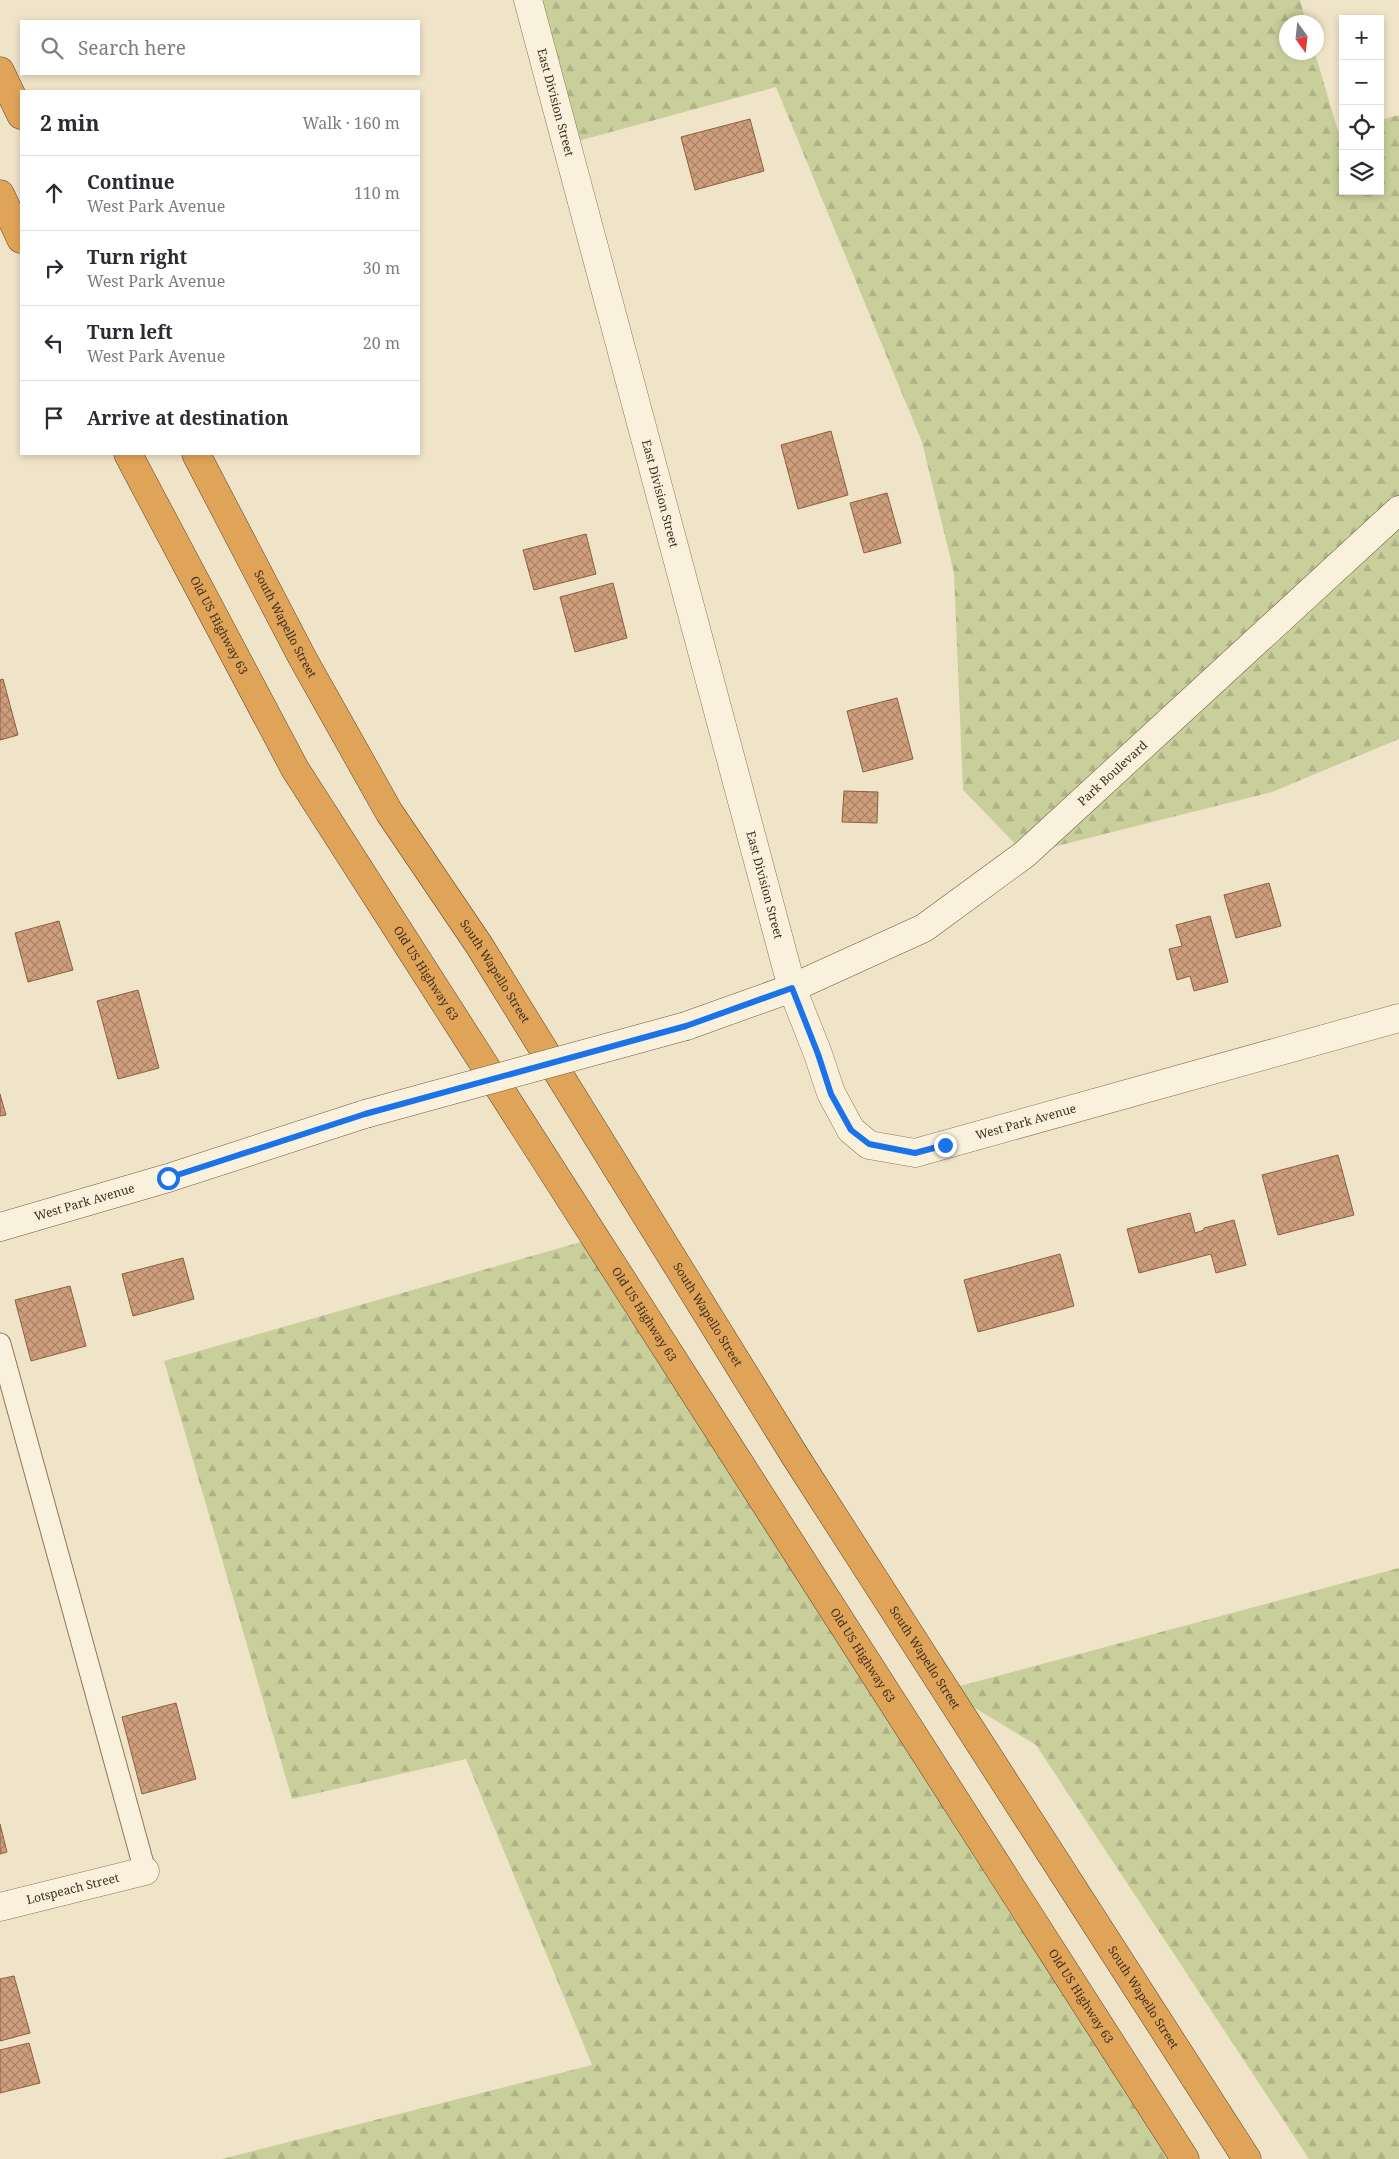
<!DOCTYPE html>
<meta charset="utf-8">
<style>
body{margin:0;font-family:"Noto Serif",serif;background:#f7f7f7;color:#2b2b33}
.controls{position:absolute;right:15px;top:15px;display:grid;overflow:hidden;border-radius:0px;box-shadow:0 2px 8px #0003}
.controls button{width:45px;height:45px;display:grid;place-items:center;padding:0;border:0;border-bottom:1px solid #e1e1e2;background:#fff;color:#2b2b33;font:25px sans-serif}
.compass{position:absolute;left:1279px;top:15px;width:45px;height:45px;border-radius:50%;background:#fff;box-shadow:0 2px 8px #0003;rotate:165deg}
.stop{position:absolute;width:15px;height:15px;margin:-11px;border:4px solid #1a73e8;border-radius:50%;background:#fff}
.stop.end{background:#1a73e8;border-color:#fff;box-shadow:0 1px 5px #0008}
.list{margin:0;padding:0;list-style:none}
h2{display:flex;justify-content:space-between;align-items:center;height:65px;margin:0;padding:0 20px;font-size:21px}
h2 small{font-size:16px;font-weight:400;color:#7c7c81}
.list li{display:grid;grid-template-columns:32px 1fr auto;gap:15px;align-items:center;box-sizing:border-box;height:75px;padding:0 20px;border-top:1px solid #e1e1e2}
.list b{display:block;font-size:19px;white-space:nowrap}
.list p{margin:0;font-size:16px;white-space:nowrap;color:#7c7c81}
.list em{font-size:16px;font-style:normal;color:#7c7c81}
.icon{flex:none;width:28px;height:28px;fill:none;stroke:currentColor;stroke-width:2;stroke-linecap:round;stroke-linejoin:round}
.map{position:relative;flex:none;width:1399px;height:2159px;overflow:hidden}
.search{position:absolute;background:#fff;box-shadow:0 2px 8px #0003;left:20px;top:20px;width:400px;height:55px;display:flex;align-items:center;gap:12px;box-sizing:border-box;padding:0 18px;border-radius:0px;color:#7c7c81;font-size:19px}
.panel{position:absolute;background:#fff;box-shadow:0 2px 8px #0003;left:20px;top:90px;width:400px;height:365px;border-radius:0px}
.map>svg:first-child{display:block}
.forest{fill:url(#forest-firs)}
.building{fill:url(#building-cross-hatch);stroke:#8d5f41}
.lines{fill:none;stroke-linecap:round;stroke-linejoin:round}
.lane-casing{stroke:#8d765c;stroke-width:23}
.street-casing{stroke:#8d765c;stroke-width:29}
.secondary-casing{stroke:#6f573f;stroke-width:29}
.highway-casing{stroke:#5b4430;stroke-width:29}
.lane{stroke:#faf1dc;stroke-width:21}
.street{stroke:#faf1dc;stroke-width:28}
.secondary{stroke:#faf1dc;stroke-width:28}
.highway{stroke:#e0a458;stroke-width:28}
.secondary-bridge-casing{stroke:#6f573f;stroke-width:29;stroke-linecap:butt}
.secondary-bridge{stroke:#faf1dc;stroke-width:28}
.route{stroke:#1a73e8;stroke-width:6}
.labels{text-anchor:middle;stroke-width:4;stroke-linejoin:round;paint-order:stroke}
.street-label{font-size:12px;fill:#3d2e20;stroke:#f7eed8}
</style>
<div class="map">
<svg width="1399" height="2159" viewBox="0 0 1399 2159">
<defs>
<pattern id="forest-firs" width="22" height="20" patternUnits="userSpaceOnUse" patternTransform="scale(1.25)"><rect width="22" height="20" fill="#c9cf9b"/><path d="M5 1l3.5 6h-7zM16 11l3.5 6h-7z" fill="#aeb285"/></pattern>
<pattern id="building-cross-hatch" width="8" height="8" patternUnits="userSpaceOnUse" patternTransform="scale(1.25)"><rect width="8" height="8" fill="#cf9f7d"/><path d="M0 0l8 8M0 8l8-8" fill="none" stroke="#a98266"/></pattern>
</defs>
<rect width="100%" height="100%" fill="#f0e4c8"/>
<!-- forest -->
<g class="forest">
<polygon points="528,0 1300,0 1306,22 1286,22 1286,52 1315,53 1338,131 1343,130 1343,191 1380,191 1380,120 1399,115 1399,739 1272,792 1025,854 963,790 954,573 922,442 776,87 567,144"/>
<polygon points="595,1238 1185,2159 222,2159 592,2065 466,1759 292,1799 164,1361"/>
<polygon points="1399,1568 1399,2159 1309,2159 1036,1745 945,1690"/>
</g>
<!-- building -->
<g class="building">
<polygon points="750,119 764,171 695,190 681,137"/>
<polygon points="831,431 848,495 798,509 781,445"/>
<polygon points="887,493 901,543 864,553 850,503"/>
<polygon points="586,534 596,574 534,590 523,550"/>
<polygon points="613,583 627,638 575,652 560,597"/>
<polygon points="3,679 18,735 0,740 0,680"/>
<polygon points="897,698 913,759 863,772 847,711"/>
<polygon points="844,791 878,792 877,823 842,822"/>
<polygon points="1269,883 1281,926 1236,938 1224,895"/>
<polygon points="1210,916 1228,982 1194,991 1190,976 1177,980 1169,949 1182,946 1176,925"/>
<polygon points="59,921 73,970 28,982 15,933"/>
<polygon points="138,990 159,1068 118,1079 97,1001"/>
<polygon points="0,1094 6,1115 0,1116"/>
<polygon points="1338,1155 1354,1215 1278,1235 1262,1175"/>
<polygon points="1190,1213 1195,1233 1204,1230 1204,1228 1234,1220 1246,1265 1216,1273 1211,1254 1139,1273 1127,1229"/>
<polygon points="1060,1254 1074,1306 978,1332 964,1280"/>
<polygon points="183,1258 194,1299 133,1316 122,1274"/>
<polygon points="70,1286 86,1346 31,1361 15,1300"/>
<polygon points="176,1703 196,1779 142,1794 122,1717"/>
<polygon points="0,1824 7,1852 0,1854"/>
<polygon points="14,1976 30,2033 0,2041 0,1979"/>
<polygon points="29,2043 40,2083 0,2093 0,2050"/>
</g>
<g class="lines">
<!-- lane casing -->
<g class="lane-casing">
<polyline id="lane" points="0,1344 145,1871"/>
</g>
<!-- street casing -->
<g class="street-casing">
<g id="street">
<path id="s1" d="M528,0L792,988L818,1054L831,1093L851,1130L869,1145L915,1153L1399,1018"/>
<path id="s2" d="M0,1907L145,1871"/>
</g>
</g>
<!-- secondary casing -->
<g class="secondary-casing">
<g id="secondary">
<path id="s3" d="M686,1026L792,988L924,928L1025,854L1399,510"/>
<path id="s4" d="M0,1227L168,1178L365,1114"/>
</g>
</g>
<!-- highway casing -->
<g class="highway-casing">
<g id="highway">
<polyline points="0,71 21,115"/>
<polyline points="0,194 21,239"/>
<path id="s5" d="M128,454L295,769L1185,2159"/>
<path id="s6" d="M196,454L303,659L389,812L479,945L795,1456L1247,2159"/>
</g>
</g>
<!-- lane -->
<use href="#lane" class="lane"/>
<!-- street -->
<use href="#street" class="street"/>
<!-- secondary -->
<use href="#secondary" class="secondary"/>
<!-- highway -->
<use href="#highway" class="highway"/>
<!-- secondary-bridge casing -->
<g class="secondary-bridge-casing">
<polyline id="secondary-bridge" points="365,1114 686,1026"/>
</g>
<!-- secondary-bridge -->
<use href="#secondary-bridge" class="secondary-bridge"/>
</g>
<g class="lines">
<!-- route -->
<polyline class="route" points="168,1178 365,1114 686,1026 792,988 818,1054 831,1094 851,1130 869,1144 915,1153 945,1145"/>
</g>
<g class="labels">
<!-- street labels -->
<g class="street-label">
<text dy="4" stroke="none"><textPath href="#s1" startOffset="106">East Division Street</textPath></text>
<text dy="4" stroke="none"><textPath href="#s1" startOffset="511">East Division Street</textPath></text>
<text dy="4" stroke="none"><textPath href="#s6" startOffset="192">South Wapello Street</textPath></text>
<text dy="4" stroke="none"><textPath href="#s5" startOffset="194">Old US Highway 63</textPath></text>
<text dy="4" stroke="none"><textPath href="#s3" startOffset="502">Park Boulevard</textPath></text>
<text dy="4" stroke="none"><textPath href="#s1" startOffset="916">East Division Street</textPath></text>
<text dy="4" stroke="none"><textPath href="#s6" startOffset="598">South Wapello Street</textPath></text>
<text dy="4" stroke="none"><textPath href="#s5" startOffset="599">Old US Highway 63</textPath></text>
<text dy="4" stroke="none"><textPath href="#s1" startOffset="1362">West Park Avenue</textPath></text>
<text dy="4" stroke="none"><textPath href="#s4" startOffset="88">West Park Avenue</textPath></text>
<text dy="4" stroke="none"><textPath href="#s5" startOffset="1004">Old US Highway 63</textPath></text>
<text dy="4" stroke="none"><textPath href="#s6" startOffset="1002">South Wapello Street</textPath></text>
<text dy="4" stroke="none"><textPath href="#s5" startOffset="1409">Old US Highway 63</textPath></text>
<text dy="4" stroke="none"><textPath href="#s6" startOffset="1408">South Wapello Street</textPath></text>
<text dy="4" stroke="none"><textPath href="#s2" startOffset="75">Lotspeach Street</textPath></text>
<text dy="4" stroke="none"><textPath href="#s5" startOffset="1814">Old US Highway 63</textPath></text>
<text dy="4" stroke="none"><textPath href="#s6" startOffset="1812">South Wapello Street</textPath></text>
</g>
</g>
</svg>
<div class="controls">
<button>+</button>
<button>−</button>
<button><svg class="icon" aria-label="locate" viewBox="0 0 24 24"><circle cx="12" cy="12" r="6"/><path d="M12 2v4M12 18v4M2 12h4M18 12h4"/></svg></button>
<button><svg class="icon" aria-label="layers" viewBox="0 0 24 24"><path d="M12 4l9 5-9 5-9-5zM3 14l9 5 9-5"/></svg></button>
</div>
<svg class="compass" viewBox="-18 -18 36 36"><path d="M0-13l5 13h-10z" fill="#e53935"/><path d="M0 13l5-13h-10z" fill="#7c7c81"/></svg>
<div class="stop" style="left:168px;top:1178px"></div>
<div class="stop end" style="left:945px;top:1145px"></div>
<div class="search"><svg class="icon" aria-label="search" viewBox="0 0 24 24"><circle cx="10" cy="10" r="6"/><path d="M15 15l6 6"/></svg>Search here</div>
<section class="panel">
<h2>2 min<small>Walk · 160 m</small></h2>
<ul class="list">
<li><svg class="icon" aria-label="ahead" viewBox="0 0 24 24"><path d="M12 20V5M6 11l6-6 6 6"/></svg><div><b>Continue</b><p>West Park Avenue</p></div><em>110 m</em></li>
<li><svg class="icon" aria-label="right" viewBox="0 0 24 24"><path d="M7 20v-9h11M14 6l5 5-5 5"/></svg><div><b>Turn right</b><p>West Park Avenue</p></div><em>30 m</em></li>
<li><svg class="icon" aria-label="left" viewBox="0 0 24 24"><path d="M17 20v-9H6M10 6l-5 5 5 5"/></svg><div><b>Turn left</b><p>West Park Avenue</p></div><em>20 m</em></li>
<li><svg class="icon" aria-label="arrive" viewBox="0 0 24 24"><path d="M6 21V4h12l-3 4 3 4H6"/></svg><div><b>Arrive at destination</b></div></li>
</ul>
</section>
</div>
